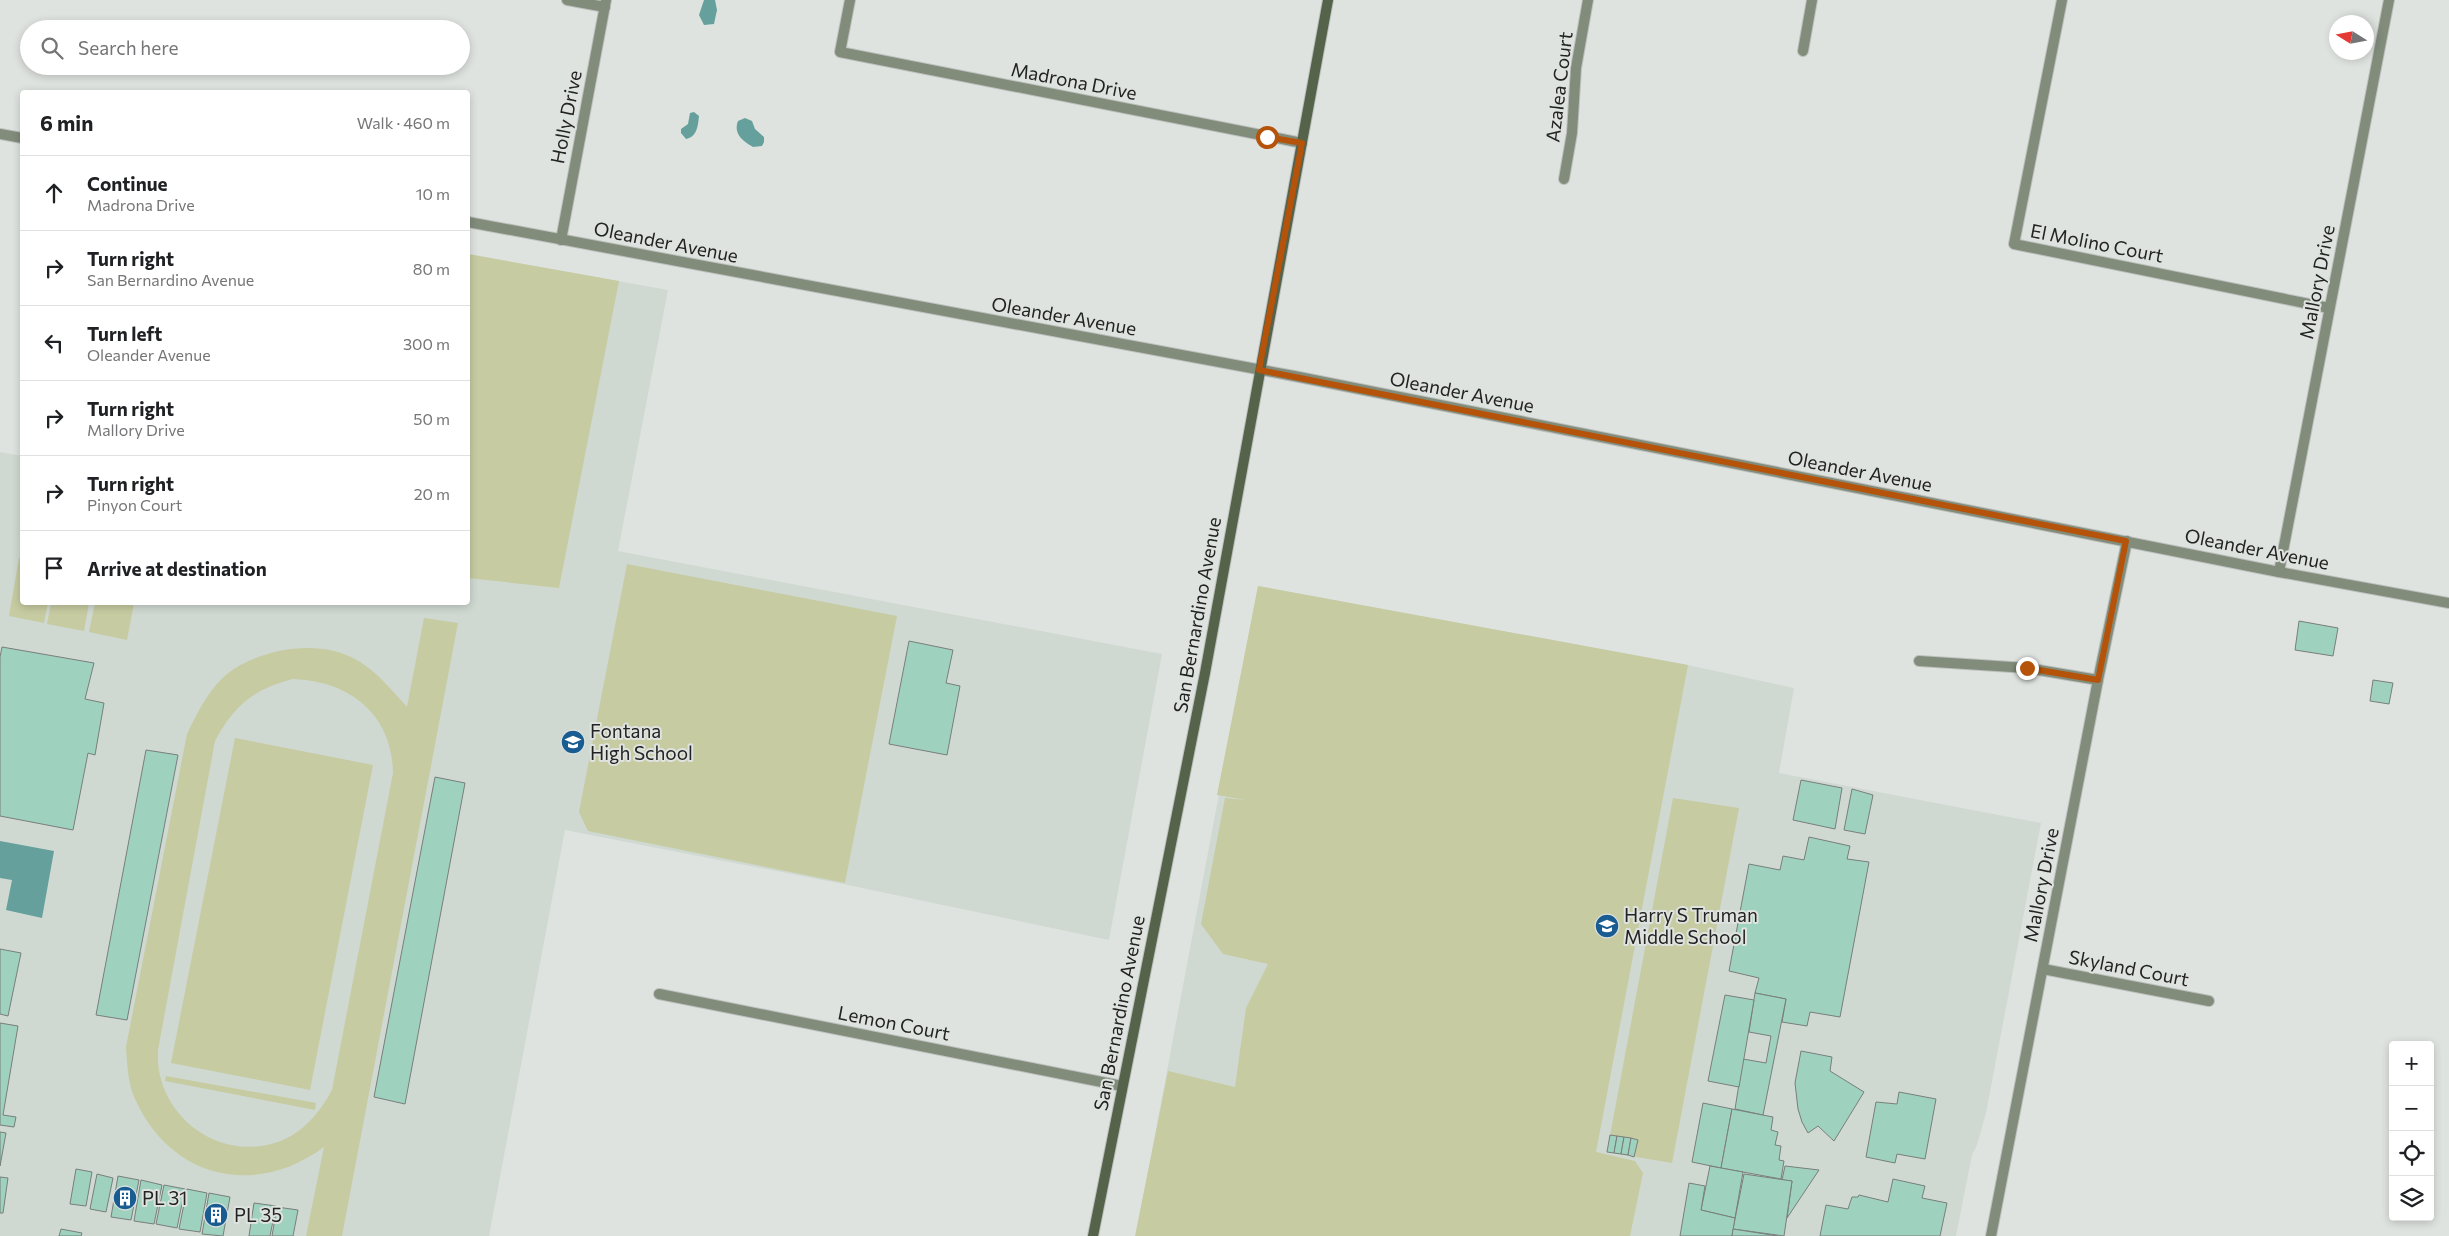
<!DOCTYPE html>
<meta charset="utf-8">
<style>
body{margin:0;font-family:Commissioner,sans-serif;background:#f6f6f6;color:#202124}
.controls{position:absolute;right:15px;bottom:15px;display:grid;overflow:hidden;border-radius:5px;box-shadow:0 2px 8px #0003}
.controls button{width:45px;height:45px;display:grid;place-items:center;padding:0;border:0;border-bottom:1px solid #e0e0e0;background:#fff;color:#202124;font:25px sans-serif}
.compass{position:absolute;left:2329px;top:15px;width:45px;height:45px;border-radius:50%;background:#fff;box-shadow:0 2px 8px #0003;rotate:281deg}
.stop{position:absolute;width:15px;height:15px;margin:-11px;border:4px solid #b45309;border-radius:50%;background:#fff}
.stop.end{background:#b45309;border-color:#fff;box-shadow:0 1px 5px #0008}
.list{margin:0;padding:0;list-style:none}
h2{display:flex;justify-content:space-between;align-items:center;height:65px;margin:0;padding:0 20px;font-size:21px}
h2 small{font-size:16px;font-weight:400;color:#757577}
.list li{display:grid;grid-template-columns:32px 1fr auto;gap:15px;align-items:center;box-sizing:border-box;height:75px;padding:0 20px;border-top:1px solid #e0e0e0}
.list b{display:block;font-size:19px;white-space:nowrap}
.list p{margin:0;font-size:16px;white-space:nowrap;color:#757577}
.list em{font-size:16px;font-style:normal;color:#757577}
.icon{flex:none;width:28px;height:28px;fill:none;stroke:currentColor;stroke-width:2;stroke-linecap:round;stroke-linejoin:round}
.map{position:relative;flex:none;width:2449px;height:1236px;overflow:hidden}
.search{position:absolute;background:#fff;box-shadow:0 2px 8px #0003;left:20px;top:20px;width:450px;height:55px;display:flex;align-items:center;gap:12px;box-sizing:border-box;padding:0 18px;border-radius:28px;color:#757577;font-size:19px}
.panel{position:absolute;background:#fff;box-shadow:0 2px 8px #0003;left:20px;top:90px;width:450px;height:515px;border-radius:5px}
.map>svg:first-child{display:block}
.built{fill:#cfd9d1}
.green{fill:#c6cba1;fill-rule:evenodd}
.water{fill:#66a09c}
.building{fill:#9ed2bf;stroke:#797e7c}
.lines{fill:none;stroke-linecap:round;stroke-linejoin:round}
.minor-casing{stroke:#bdc0be;stroke-width:12}
.tertiary-casing{stroke:#bdc0be;stroke-width:12}
.secondary-casing{stroke:#bdc0be;stroke-width:12}
.minor{stroke:#828c7b;stroke-width:10}
.tertiary{stroke:#828c7b;stroke-width:10}
.secondary{stroke:#55634b;stroke-width:10}
.route{stroke:#b45309;stroke-width:6}
.labels{text-anchor:middle;stroke-width:4;stroke-linejoin:round;paint-order:stroke}
.street-label{font-size:19px;fill:#222322;stroke:#dfe3e0}
.poi-label{font-size:19px;fill:#222322;stroke:#dfe3e0;text-anchor:start}
</style>
<div class="map">
<svg width="2449" height="1236" viewBox="0 0 2449 1236">
<rect width="100%" height="100%" fill="#dfe3e0"/>
<!-- built -->
<g class="built">
<polygon points="468,254 668,290 618,551 1162,654 1109,940 843,884 565,830 489,1236 0,1236 0,452 22,456 22,602 468,602"/>
<polygon points="1258,586 1688,665 1794,688 1779,773 2041,823 1986,1113 1977,1145 1972,1155 1956,1236 1136,1236"/>
</g>
<!-- green -->
<g class="green">
<polygon points="468,254 619,281 559,588 468,578"/>
<polygon points="19,558 22,559 22,602 48,603 44,623 9,616"/>
<polygon points="627,564 897,616 845,883 588,831 579,812"/>
<polygon points="1258,586 1688,665 1596,1152 1635,1161 1643,1173 1630,1236 1135,1236 1168,1071 1235,1087 1246,1008 1268,964 1223,954 1201,924 1225,798 1246,800 1217,795"/>
<polygon points="51,603 89,603 84,631 47,624"/>
<polygon points="95,603 134,603 127,640 89,632"/>
<path d="M424,618L458,623L342,1236H306L324,1147C255,1198 171,1179 135,1099C128,1084 127,1064 126,1047L187,734C197,713 209,689 227,674C261,648 319,638 357,660C378,673 391,689 407,707ZM293,679C350,681 392,714 393,773L332,1090C320,1112 303,1133 278,1142C217,1163 154,1113 158,1050L215,741C234,705 254,689 293,679Z"/>
<polygon points="235,738 373,765 310,1090 171,1063"/>
<polygon points="1673,798 1739,808 1672,1163 1607,1152"/>
<polygon points="166,1076 316,1103 315,1110 165,1081"/>
</g>
<!-- water -->
<g class="water">
<polygon points="704,0 715,0 717,10 714,24 704,25 699,15"/>
<path d="M694,112L699,116C698,126 697,137 686,139L681,133V129L688,124L690,113Z"/>
<path d="M745,118L752,121L755,129L764,137V142L762,146L753,147C743,141 733,134 738,121Z"/>
<polygon points="0,841 54,851 42,918 6,910 12,880 0,878"/>
</g>
<!-- building -->
<g class="building">
<polygon points="2299,621 2338,628 2333,656 2295,650"/>
<polygon points="909,641 953,650 946,683 960,686 947,755 889,744"/>
<polygon points="2,647 94,663 85,699 104,703 95,755 88,753 73,830 0,816 0,657"/>
<polygon points="2373,680 2393,683 2389,704 2370,701"/>
<polygon points="146,750 178,755 127,1020 96,1015"/>
<polygon points="435,777 465,783 405,1104 374,1097"/>
<polygon points="1801,780 1842,788 1835,829 1793,820"/>
<polygon points="1852,789 1873,795 1865,834 1844,830"/>
<polygon points="1809,837 1850,846 1847,859 1869,862 1840,1017 1810,1012 1807,1026 1782,1022 1786,999 1755,993 1759,978 1729,971 1749,864 1780,870 1783,856 1804,860"/>
<polygon points="0,949 21,953 8,1016 0,1014"/>
<polygon points="1755,993 1786,999 1763,1115 1735,1109 1743,1059 1766,1063 1771,1036 1749,1032"/>
<polygon points="1725,995 1754,1000 1739,1087 1708,1081"/>
<polygon points="0,1023 18,1026 3,1115 16,1117 14,1127 0,1125"/>
<polygon points="1801,1051 1832,1057 1830,1071 1864,1092 1834,1141 1818,1126 1808,1133 1802,1122 1798,1109 1795,1083"/>
<polygon points="1899,1092 1936,1099 1925,1159 1897,1154 1895,1163 1866,1157 1876,1102 1897,1104"/>
<polygon points="1703,1103 1732,1109 1721,1168 1692,1162"/>
<polygon points="1732,1109 1773,1117 1771,1130 1778,1132 1775,1145 1781,1146 1779,1160 1784,1161 1781,1179 1721,1168"/>
<polygon points="0,1132 6,1133 0,1166"/>
<polygon points="1610,1135 1617,1136 1614,1153 1607,1152"/>
<polygon points="1617,1136 1624,1137 1621,1154 1614,1153"/>
<polygon points="1624,1137 1631,1138 1628,1155 1621,1154"/>
<polygon points="1631,1138 1638,1140 1634,1157 1628,1155"/>
<polygon points="1710,1166 1743,1172 1735,1218 1701,1210"/>
<polygon points="1785,1166 1819,1170 1787,1218 1792,1181 1782,1180"/>
<polygon points="76,1169 92,1172 86,1206 70,1204"/>
<polygon points="97,1174 113,1178 106,1212 90,1209"/>
<polygon points="1744,1174 1792,1181 1784,1236 1733,1229"/>
<polygon points="118,1176 139,1180 131,1220 111,1217"/>
<polygon points="0,1177 8,1178 3,1213 0,1213"/>
<polygon points="1893,1179 1925,1186 1922,1198 1947,1203 1940,1236 1820,1236 1826,1205 1848,1209 1852,1197 1858,1197 1859,1195 1888,1202"/>
<polygon points="141,1180 162,1185 154,1224 134,1221"/>
<polygon points="1689,1183 1705,1186 1701,1210 1735,1218 1732,1236 1680,1236"/>
<polygon points="164,1185 185,1189 177,1228 156,1224"/>
<polygon points="187,1189 207,1193 200,1232 179,1229"/>
<polygon points="209,1193 230,1197 223,1236 202,1234"/>
<polygon points="254,1203 276,1206 270,1236 249,1236"/>
<polygon points="277,1207 298,1210 293,1236 272,1236"/>
<polygon points="61,1229 82,1233 81,1236 59,1236"/>
<polygon points="1733,1229 1778,1236 1732,1236"/>
</g>
<g class="lines">
<!-- minor casing -->
<g class="minor-casing">
<g id="minor">
<polyline points="567,0 605,7"/>
<polyline points="850,0 840,52 1302,143"/>
<polyline points="2062,0 2014,244 2329,308"/>
<polyline points="1803,51 1812,0"/>
<polyline points="1564,179 1572,133 1576,68 1588,0"/>
<polyline points="561,240 606,0"/>
<polyline points="2279,572 2389,0"/>
<polyline points="1919,661 2027,668 2098,680"/>
<polyline points="2043,969 2209,1001"/>
<polyline points="659,994 1122,1086"/>
<polyline points="1991,1236 2098,680 2127,541"/>
</g>
</g>
<!-- tertiary casing -->
<g class="tertiary-casing">
<g id="tertiary">
<polyline points="0,134 22,138"/>
<polyline points="468,222 1294,376 2279,572 2449,603"/>
</g>
</g>
<!-- secondary casing -->
<g class="secondary-casing">
<polyline id="secondary" points="1093,1236 1205,673 1328,0"/>
</g>
<!-- minor -->
<use href="#minor" class="minor"/>
<!-- tertiary -->
<use href="#tertiary" class="tertiary"/>
<!-- secondary -->
<use href="#secondary" class="secondary"/>
</g>
<g class="lines">
<!-- route -->
<polyline class="route" points="1267,137 1302,143 1259,370 2126,541 2098,680 2027,668"/>
</g>
<!-- icons -->
<defs>
<g id="school-disc" transform="scale(1.25)"><circle r="9.5" fill="#185c91" stroke="#dfe3e0"/><path d="M0-5L7-2L0 1L-7-2ZM-4 1L0 2.5L4 1V4Q0 6-4 4Z" fill="#fff"/></g>
<g id="building-disc" transform="scale(1.25)"><circle r="9.5" fill="#185c91" stroke="#dfe3e0"/><path d="M-4-6H4V6H1V3H-1V6H-4ZM-2.5-4.3h1.7v1.8h-1.7ZM.8-4.3h1.7v1.8H.8ZM-2.5-1h1.7V.8h-1.7ZM.8-1h1.7V.8H.8Z" fill="#fff"/></g>
</defs>
<g fill-rule="evenodd">
<use href="#school-disc" x="573" y="742"/>
<use href="#school-disc" x="1607" y="926"/>
<use href="#building-disc" x="125" y="1198"/>
<use href="#building-disc" x="216" y="1215"/>
</g>
<g class="labels">
<!-- street labels -->
<g class="street-label">
<text transform="translate(1074 81) rotate(11)" y="7">Madrona Drive</text>
<text transform="translate(1559 87) rotate(-83)" y="7">Azalea Court</text>
<text transform="translate(566 117) rotate(-79)" y="7">Holly Drive</text>
<text transform="translate(666 242) rotate(11)" y="7">Oleander Avenue</text>
<text transform="translate(2097 243) rotate(11)" y="7">El Molino Court</text>
<text transform="translate(2317 282) rotate(-79)" y="7">Mallory Drive</text>
<text transform="translate(1064 316) rotate(10)" y="7">Oleander Avenue</text>
<text transform="translate(1462 392) rotate(11)" y="7">Oleander Avenue</text>
<text transform="translate(1860 471) rotate(11)" y="7">Oleander Avenue</text>
<text transform="translate(2257 549) rotate(11)" y="7">Oleander Avenue</text>
<text transform="translate(1197 615) rotate(-80)" y="7">San Bernardino Avenue</text>
<text transform="translate(2041 885) rotate(-79)" y="7">Mallory Drive</text>
<text transform="translate(2129 968) rotate(11)" y="7">Skyland Court</text>
<text transform="translate(1119 1013) rotate(-79)" y="7">San Bernardino Avenue</text>
<text transform="translate(894 1023) rotate(11)" y="7">Lemon Court</text>
</g>
<!-- poi labels -->
<g class="poi-label">
<text x="590" y="738">Fontana<tspan x="590" dy="22">High School</tspan></text>
<text x="1624" y="922">Harry S Truman<tspan x="1624" dy="22">Middle School</tspan></text>
<text x="142" y="1205">PL 31</text>
<text x="234" y="1222">PL 35</text>
</g>
</g>
</svg>
<div class="controls">
<button>+</button>
<button>−</button>
<button><svg class="icon" aria-label="locate" viewBox="0 0 24 24"><circle cx="12" cy="12" r="6"/><path d="M12 2v4M12 18v4M2 12h4M18 12h4"/></svg></button>
<button><svg class="icon" aria-label="layers" viewBox="0 0 24 24"><path d="M12 4l9 5-9 5-9-5zM3 14l9 5 9-5"/></svg></button>
</div>
<svg class="compass" viewBox="-18 -18 36 36"><path d="M0-13l5 13h-10z" fill="#e53935"/><path d="M0 13l5-13h-10z" fill="#757577"/></svg>
<div class="stop" style="left:1267px;top:137px"></div>
<div class="stop end" style="left:2027px;top:668px"></div>
<div class="search"><svg class="icon" aria-label="search" viewBox="0 0 24 24"><circle cx="10" cy="10" r="6"/><path d="M15 15l6 6"/></svg>Search here</div>
<section class="panel">
<h2>6 min<small>Walk · 460 m</small></h2>
<ul class="list">
<li><svg class="icon" aria-label="ahead" viewBox="0 0 24 24"><path d="M12 20V5M6 11l6-6 6 6"/></svg><div><b>Continue</b><p>Madrona Drive</p></div><em>10 m</em></li>
<li><svg class="icon" aria-label="right" viewBox="0 0 24 24"><path d="M7 20v-9h11M14 6l5 5-5 5"/></svg><div><b>Turn right</b><p>San Bernardino Avenue</p></div><em>80 m</em></li>
<li><svg class="icon" aria-label="left" viewBox="0 0 24 24"><path d="M17 20v-9H6M10 6l-5 5 5 5"/></svg><div><b>Turn left</b><p>Oleander Avenue</p></div><em>300 m</em></li>
<li><svg class="icon" aria-label="right" viewBox="0 0 24 24"><path d="M7 20v-9h11M14 6l5 5-5 5"/></svg><div><b>Turn right</b><p>Mallory Drive</p></div><em>50 m</em></li>
<li><svg class="icon" aria-label="right" viewBox="0 0 24 24"><path d="M7 20v-9h11M14 6l5 5-5 5"/></svg><div><b>Turn right</b><p>Pinyon Court</p></div><em>20 m</em></li>
<li><svg class="icon" aria-label="arrive" viewBox="0 0 24 24"><path d="M6 21V4h12l-3 4 3 4H6"/></svg><div><b>Arrive at destination</b></div></li>
</ul>
</section>
</div>
